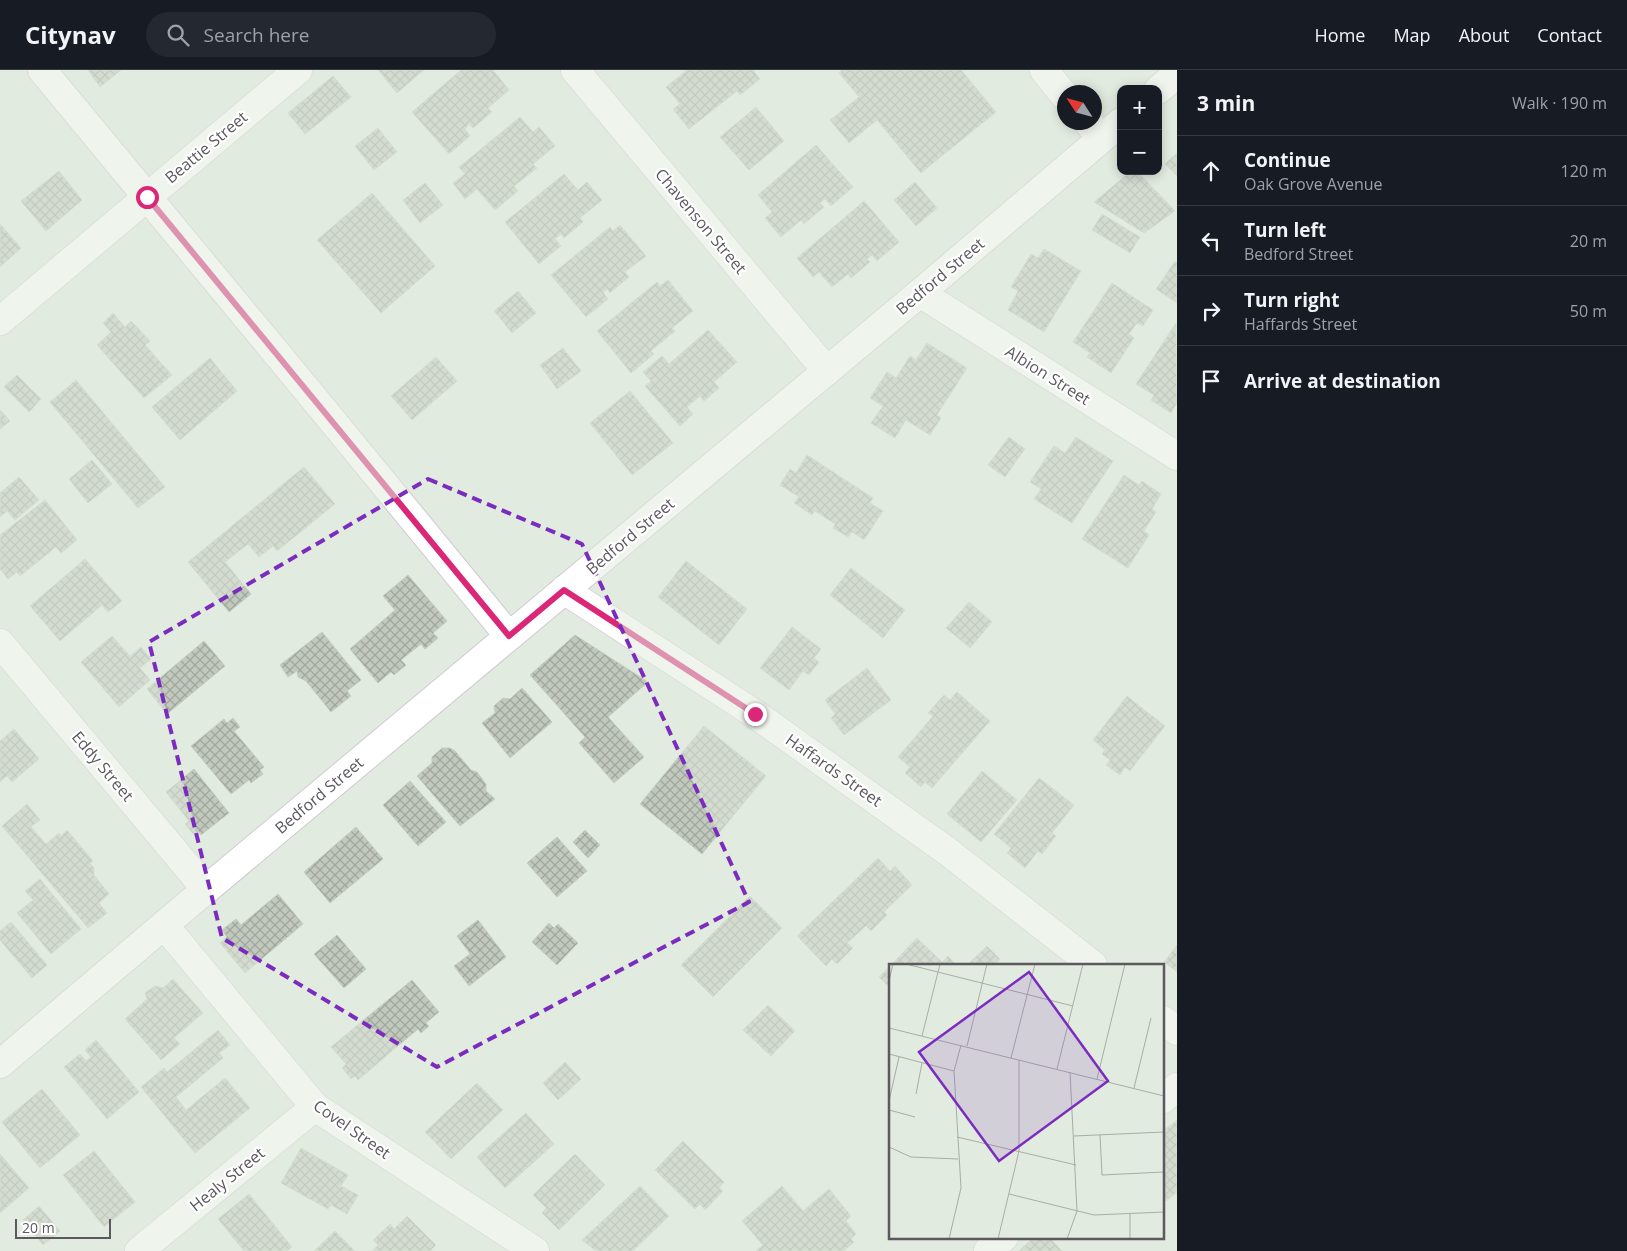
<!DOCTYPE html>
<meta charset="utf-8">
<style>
body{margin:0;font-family:"Open Sans",sans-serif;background:#242831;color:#f1f3f6}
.controls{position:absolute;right:15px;top:15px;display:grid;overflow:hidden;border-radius:10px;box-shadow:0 2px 12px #0003}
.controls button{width:45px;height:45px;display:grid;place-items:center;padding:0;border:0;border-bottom:1px solid #363941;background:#171b24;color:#f1f3f6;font:25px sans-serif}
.compass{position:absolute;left:1057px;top:15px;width:45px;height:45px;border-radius:50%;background:#171b24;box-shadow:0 2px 12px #0003;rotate:306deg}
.scale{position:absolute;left:15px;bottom:12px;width:96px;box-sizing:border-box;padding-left:5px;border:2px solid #5d5860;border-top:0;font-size:14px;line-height:18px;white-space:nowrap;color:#5d5860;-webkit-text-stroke:4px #fff;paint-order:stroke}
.stop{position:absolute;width:15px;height:15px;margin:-11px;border:4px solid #db2777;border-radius:50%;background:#fff}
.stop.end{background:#db2777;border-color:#fff;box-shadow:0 1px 5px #0008}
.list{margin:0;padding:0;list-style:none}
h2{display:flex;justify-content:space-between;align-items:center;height:65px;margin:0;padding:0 20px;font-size:21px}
h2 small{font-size:16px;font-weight:400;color:#9ea1a6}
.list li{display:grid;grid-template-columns:32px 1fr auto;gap:15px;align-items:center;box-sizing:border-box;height:70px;padding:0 20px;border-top:1px solid #363941}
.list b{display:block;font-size:19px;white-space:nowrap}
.list p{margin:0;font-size:16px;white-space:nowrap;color:#9ea1a6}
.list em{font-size:16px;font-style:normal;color:#9ea1a6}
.icon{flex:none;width:28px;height:28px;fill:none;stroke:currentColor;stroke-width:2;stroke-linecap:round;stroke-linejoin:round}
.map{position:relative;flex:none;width:1177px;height:1181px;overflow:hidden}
header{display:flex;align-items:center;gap:30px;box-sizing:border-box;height:70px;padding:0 25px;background:#171b24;border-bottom:1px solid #363941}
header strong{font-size:24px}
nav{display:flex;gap:28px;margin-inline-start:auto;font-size:18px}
.search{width:350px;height:45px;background:#242831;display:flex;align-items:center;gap:12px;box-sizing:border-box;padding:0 18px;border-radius:28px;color:#9ea1a6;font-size:19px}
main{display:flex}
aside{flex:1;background:#171b24}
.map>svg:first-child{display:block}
.building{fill:url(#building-cross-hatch);stroke:#c3d0be}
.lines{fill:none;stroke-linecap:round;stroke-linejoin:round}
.street-casing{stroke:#d7d2d9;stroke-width:30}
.secondary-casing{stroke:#d0cad3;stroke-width:30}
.street{stroke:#fff;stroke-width:28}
.secondary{stroke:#fff;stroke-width:28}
.route{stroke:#db2777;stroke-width:6}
.marked{fill:none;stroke:#7b2cbf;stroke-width:4;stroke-dasharray:10 6;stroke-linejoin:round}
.labels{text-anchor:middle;stroke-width:4.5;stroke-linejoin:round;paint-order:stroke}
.street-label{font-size:16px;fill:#5d5860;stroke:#fff}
.inset-road{fill:none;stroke:#a9aca8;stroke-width:1}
.view{fill:#7b2cbf;fill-opacity:0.15;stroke:#7b2cbf;stroke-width:2.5}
.inset-edge{fill:none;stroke:#5d5860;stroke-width:2.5}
</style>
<header>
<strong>Citynav</strong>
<div class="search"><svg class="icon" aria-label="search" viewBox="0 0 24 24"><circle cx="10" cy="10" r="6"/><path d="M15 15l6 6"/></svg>Search here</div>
<nav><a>Home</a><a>Map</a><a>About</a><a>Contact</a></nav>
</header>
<main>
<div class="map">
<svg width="1177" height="1181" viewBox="0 0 1177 1181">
<defs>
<pattern id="building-cross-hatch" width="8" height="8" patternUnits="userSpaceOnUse" patternTransform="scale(1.25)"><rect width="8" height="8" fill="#c1c9bd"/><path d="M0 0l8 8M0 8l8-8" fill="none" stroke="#a0a69d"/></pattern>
</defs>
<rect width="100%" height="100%" fill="#e2ebdf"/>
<!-- building -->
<g class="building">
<polygon points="88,0 121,0 100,17"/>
<polygon points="378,0 424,0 397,23"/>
<polygon points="461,0 493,0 509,20 488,38 492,42 473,58 469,54 465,59 470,66 449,84 412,42"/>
<polygon points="687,0 753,0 760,9 740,25 737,21 689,59 673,39 680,34 666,17"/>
<polygon points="842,0 961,0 996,42 921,103 877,50 849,73 830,50 859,27 839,3"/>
<polygon points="333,6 351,27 305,64 288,43"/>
<polygon points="756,37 784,71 749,100 720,67"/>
<polygon points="520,47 533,62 539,57 555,76 533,94 537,98 514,116 518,121 495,140 477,119 465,129 453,113 465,104 459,97"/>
<polygon points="378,58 397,82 374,100 355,76"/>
<polygon points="816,75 853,117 831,136 825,129 820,133 824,137 804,154 801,150 781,167 765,148 772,142 758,125"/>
<polygon points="1177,83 1177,106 1165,94"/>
<polygon points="59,101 82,130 46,161 21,131"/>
<polygon points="1131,101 1137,101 1175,141 1144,163 1094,132"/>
<polygon points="564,104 578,120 587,112 602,130 580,148 583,152 564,168 561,164 555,169 561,176 539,194 505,152"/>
<polygon points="915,112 937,138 916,156 894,130"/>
<polygon points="425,113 443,135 420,153 403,130"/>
<polygon points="372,123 435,196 381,243 317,170"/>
<polygon points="864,131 899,172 877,191 872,185 867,189 870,192 851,208 848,204 832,217 819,202 813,207 797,188"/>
<polygon points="1102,144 1140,167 1130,183 1092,160"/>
<polygon points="0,154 21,178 0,197"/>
<polygon points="620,155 646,186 625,202 629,207 610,223 607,219 603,222 608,229 586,247 551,205 610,157 613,161"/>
<polygon points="1044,179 1081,201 1044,262 1008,240 1018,221 1011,217 1031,184 1038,188"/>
<polygon points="1175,191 1177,193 1177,233 1156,219"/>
<polygon points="668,210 693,241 672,258 675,261 651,281 654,284 631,303 597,261 657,212 660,216"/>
<polygon points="1112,213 1153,240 1143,256 1137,253 1129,264 1134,268 1111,303 1087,287 1090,283 1073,272"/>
<polygon points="518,221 536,243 512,263 494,241"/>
<polygon points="113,243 125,257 131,251 150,271 145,275 172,305 144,328 97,275 111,262 103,253"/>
<polygon points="1176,253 1177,333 1171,343 1151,330 1154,325 1136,314"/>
<polygon points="708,260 737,292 714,312 719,318 704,331 700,326 687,337 693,344 680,356 645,316 651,311 643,302 662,286 669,294"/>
<polygon points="927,273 967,298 937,345 941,348 930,365 906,350 895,368 871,353 883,336 870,328 887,302 896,308 910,286 916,290"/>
<polygon points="563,278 581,301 557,319 540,295"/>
<polygon points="436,287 457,311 412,350 391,326"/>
<polygon points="210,288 237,321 180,370 152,337"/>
<polygon points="17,305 41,329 29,342 4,317"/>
<polygon points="76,310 165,417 138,438 50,332"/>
<polygon points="630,321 673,373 632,405 590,353"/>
<polygon points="0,340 10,351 0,359"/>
<polygon points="1009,367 1025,379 1005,407 988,395"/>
<polygon points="1076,367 1113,391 1072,453 1034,429 1041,419 1030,412 1054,376 1065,383"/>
<polygon points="807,385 873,428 870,433 883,441 864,470 852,462 848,467 833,458 835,454 815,441 812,445 794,433 799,427 780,415 790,399 796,403"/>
<polygon points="92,390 112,414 88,433 69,409"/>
<polygon points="304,397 335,434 277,481 273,476 259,487 248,474 225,492 251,524 229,542 188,492"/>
<polygon points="1124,405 1139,415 1142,411 1161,424 1152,439 1156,442 1144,461 1149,465 1128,498 1082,469"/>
<polygon points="19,407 39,430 15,450 7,441 0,447 0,423"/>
<polygon points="45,430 77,470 61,483 56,477 20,506 17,502 8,509 0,499 0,465"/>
<polygon points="85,489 122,531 108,542 102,535 60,571 30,536"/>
<polygon points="686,491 747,539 719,575 658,527"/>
<polygon points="851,498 905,540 883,568 830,525"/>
<polygon points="408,505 447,551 433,563 438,568 425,579 421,574 401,590 406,595 394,605 391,602 378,613 350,579 395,540 383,526"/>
<polygon points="969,532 992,552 970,578 946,558"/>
<polygon points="792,557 821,579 814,588 819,592 809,605 803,601 789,620 760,598"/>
<polygon points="322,562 361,610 347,621 351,626 331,642 306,611 298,607 297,601 288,607 280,595"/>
<polygon points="575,565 648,612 608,647 644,687 614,713 579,673 585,667 530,605"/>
<polygon points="112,566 130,586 141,577 151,589 140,598 150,610 119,637 81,592"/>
<polygon points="204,571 225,596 167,644 147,619"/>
<polygon points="867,598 891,630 844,665 831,648 835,644 825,630"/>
<polygon points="522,618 552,652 510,688 482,653 495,643 494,636 503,628 510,629"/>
<polygon points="957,622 990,651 932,718 925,712 921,717 905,703 910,697 898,687 933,646 928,643 944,625 950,630"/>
<polygon points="1127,626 1165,656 1130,701 1125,697 1120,705 1106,695 1110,690 1102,684 1105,680 1093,670"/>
<polygon points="233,648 240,657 234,661 264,697 260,700 263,704 251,713 249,710 231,724 191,676 224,649 227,653"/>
<polygon points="704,656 766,706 702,784 640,734"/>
<polygon points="14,659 39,689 12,712 7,706 0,712 0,671"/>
<polygon points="442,678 450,678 455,681 471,700 477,702 486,714 486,721 495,729 460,756 417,706 432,693 432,687"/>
<polygon points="194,699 229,743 201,765 198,761 193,764 185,754 189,751 166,722"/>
<polygon points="982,701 1017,730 981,772 947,744"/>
<polygon points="1039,708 1074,735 1052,763 1056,766 1042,784 1038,781 1025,798 1007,783 1011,778 994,764"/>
<polygon points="410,711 446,752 418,776 383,735"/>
<polygon points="27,734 40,750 31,757 46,774 59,763 61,766 67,760 93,791 90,793 94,798 94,805 109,824 99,833 107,843 88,858 2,756"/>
<polygon points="356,757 383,789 330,833 304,802"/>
<polygon points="585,760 600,775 588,788 573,772"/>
<polygon points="557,767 587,801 557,827 527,793"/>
<polygon points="878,788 890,801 895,796 912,815 884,842 887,845 871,861 866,856 847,873 853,878 837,894 832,889 826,896 797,866"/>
<polygon points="40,809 81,859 51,884 17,843 33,830 25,821"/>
<polygon points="278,824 303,854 245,903 220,873 227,867 222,860 236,849 241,855"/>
<polygon points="750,826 782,858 713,927 681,895"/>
<polygon points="478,850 506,887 469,916 454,896 470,884 457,866"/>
<polygon points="11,852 47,895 32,908 0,870 0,861"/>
<polygon points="549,853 554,858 558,854 578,873 557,895 532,872"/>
<polygon points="337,865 366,899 344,918 314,884"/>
<polygon points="917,868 942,892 948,886 956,895 891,895"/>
<polygon points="1177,875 1177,902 1164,892"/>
<polygon points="987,876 1000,889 995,895 967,895"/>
<polygon points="891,895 891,919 879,907"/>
<polygon points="173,909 203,943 174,968 180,974 161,990 125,949 147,929 145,923 155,916 163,918"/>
<polygon points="412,910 439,942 426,953 429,956 421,963 418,959 358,1010 355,1006 351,1009 342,998 346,994 331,977"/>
<polygon points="768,935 795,961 771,986 743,960"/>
<polygon points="218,960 230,975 219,983 223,988 176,1027 186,1040 225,1008 250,1038 195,1083 141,1017 164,998 167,1002"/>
<polygon points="96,970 139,1022 107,1049 64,997 80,984 86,991 91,987 85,980"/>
<polygon points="565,992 581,1009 558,1030 543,1013"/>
<polygon points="477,1013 503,1040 451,1089 425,1062"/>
<polygon points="42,1019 80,1065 40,1098 2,1052"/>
<polygon points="526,1043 554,1074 505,1118 477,1087"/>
<polygon points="1177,1050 1177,1122 1166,1131 1163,1128 1163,1061"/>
<polygon points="683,1071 724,1112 719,1118 723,1121 705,1140 700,1134 695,1139 655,1100"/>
<polygon points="301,1078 348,1105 341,1116 358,1125 347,1144 331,1135 328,1139 281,1113"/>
<polygon points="94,1081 135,1132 104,1157 63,1105"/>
<polygon points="0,1084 29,1118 0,1143"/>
<polygon points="575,1084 605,1115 559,1160 542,1143 546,1138 533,1125"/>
<polygon points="640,1116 669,1146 633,1181 596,1181 582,1170"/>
<polygon points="782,1116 803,1141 829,1119 851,1146 846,1151 856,1164 851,1169 854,1172 844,1181 756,1181 763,1175 742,1151"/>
<polygon points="249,1124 292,1177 287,1181 244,1181 218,1149"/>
<polygon points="39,1136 60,1161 43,1175 23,1150"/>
<polygon points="407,1146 436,1175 430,1181 372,1181 378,1175 373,1170 390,1154 394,1159"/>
<polygon points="335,1161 355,1181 314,1181"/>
<polygon points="1034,1167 1049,1167 1062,1181 1019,1181"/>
</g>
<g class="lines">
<!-- street casing -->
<g class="street-casing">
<g id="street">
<polyline points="575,0 827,301"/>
<polyline points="1044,0 1064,25"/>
<polyline points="1088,52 1101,68"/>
<polyline points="920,223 1177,386"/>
<polyline points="0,251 298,0"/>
<polyline points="564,520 755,644 947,781 1093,895"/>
<polyline points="0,573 206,819"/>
<polyline points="164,855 315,1037 535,1181"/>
<polyline points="1163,950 1177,961"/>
<polyline points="1163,1029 1177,1017"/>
<polyline points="139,1181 315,1037"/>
<polyline points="988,1181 1004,1167"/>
</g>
</g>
<!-- secondary casing -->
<g class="secondary-casing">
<g id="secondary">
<polyline points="42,0 307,320 509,566"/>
<polyline points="1158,20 1177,4"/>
<polyline points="0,994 190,833 920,223 1121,52"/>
</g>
</g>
<!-- street -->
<use href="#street" class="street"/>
<!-- secondary -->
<use href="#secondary" class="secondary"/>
</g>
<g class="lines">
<!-- route -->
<polyline class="route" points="147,127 509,566 564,520 755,644"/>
</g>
<!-- marked area -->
<path d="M0 0H1177V1181H0ZM428,409L582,474L749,832L437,997L222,868L149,572Z" fill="#e2ebdf" fill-opacity=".55" fill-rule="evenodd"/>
<path class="marked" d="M428,409L582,474L749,832L437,997L222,868L149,572Z"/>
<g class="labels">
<!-- street labels -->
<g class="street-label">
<text transform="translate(206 77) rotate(-40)" y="6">Beattie Street</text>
<text transform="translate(701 151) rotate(50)" y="6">Chavenson Street</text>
<text transform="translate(940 206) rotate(-40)" y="6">Bedford Street</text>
<text transform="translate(1048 305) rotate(32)" y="6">Albion Street</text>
<text transform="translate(630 466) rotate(-40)" y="6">Bedford Street</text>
<text transform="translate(103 696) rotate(50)" y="6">Eddy Street</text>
<text transform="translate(834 700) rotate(35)" y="6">Haffards Street</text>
<text transform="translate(319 725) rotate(-40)" y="6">Bedford Street</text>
<text transform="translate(352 1059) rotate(35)" y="6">Covel Street</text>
<text transform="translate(227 1109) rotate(-39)" y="6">Healy Street</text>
</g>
</g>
<!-- overview -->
<g transform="translate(889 894)">
<rect width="275" height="275" fill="#e2ebdf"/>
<path class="inset-road" d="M17,0L184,42M0,17L4,0M0,64L275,132M33,72L51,0M78,82L98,0M0,90L65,107M122,94L146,0M168,105L194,0M208,115L236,0M245,124L262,54M27,130L33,99M0,137L10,93M0,146L26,153M211,171L213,211L275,208M185,172L275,168M68,173L187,201M0,183L22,193L69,195M120,230L205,251L275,248M241,250V275M60,275L72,224L65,107L72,81M109,275L130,187V96M178,275L188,247L181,108"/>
<path class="view" d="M140,8L219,117L110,197L30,88Z"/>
<rect width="275" height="275" class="inset-edge"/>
</g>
</svg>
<div class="controls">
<button>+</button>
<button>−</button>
</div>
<svg class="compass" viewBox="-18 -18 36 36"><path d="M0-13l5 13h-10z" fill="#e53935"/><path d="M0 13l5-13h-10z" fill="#9ea1a6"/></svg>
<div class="scale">20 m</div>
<div class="stop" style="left:147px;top:127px"></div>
<div class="stop end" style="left:755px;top:644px"></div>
</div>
<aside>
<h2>3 min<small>Walk · 190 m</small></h2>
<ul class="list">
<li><svg class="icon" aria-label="ahead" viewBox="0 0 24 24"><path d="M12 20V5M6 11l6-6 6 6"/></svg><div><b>Continue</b><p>Oak Grove Avenue</p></div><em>120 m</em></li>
<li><svg class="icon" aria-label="left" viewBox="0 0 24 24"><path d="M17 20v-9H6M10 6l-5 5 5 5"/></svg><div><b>Turn left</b><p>Bedford Street</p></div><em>20 m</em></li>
<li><svg class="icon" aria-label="right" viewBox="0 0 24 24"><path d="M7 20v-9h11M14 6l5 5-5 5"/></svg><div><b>Turn right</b><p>Haffards Street</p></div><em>50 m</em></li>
<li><svg class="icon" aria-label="arrive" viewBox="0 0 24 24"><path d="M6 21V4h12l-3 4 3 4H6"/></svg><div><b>Arrive at destination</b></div></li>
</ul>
</aside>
</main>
